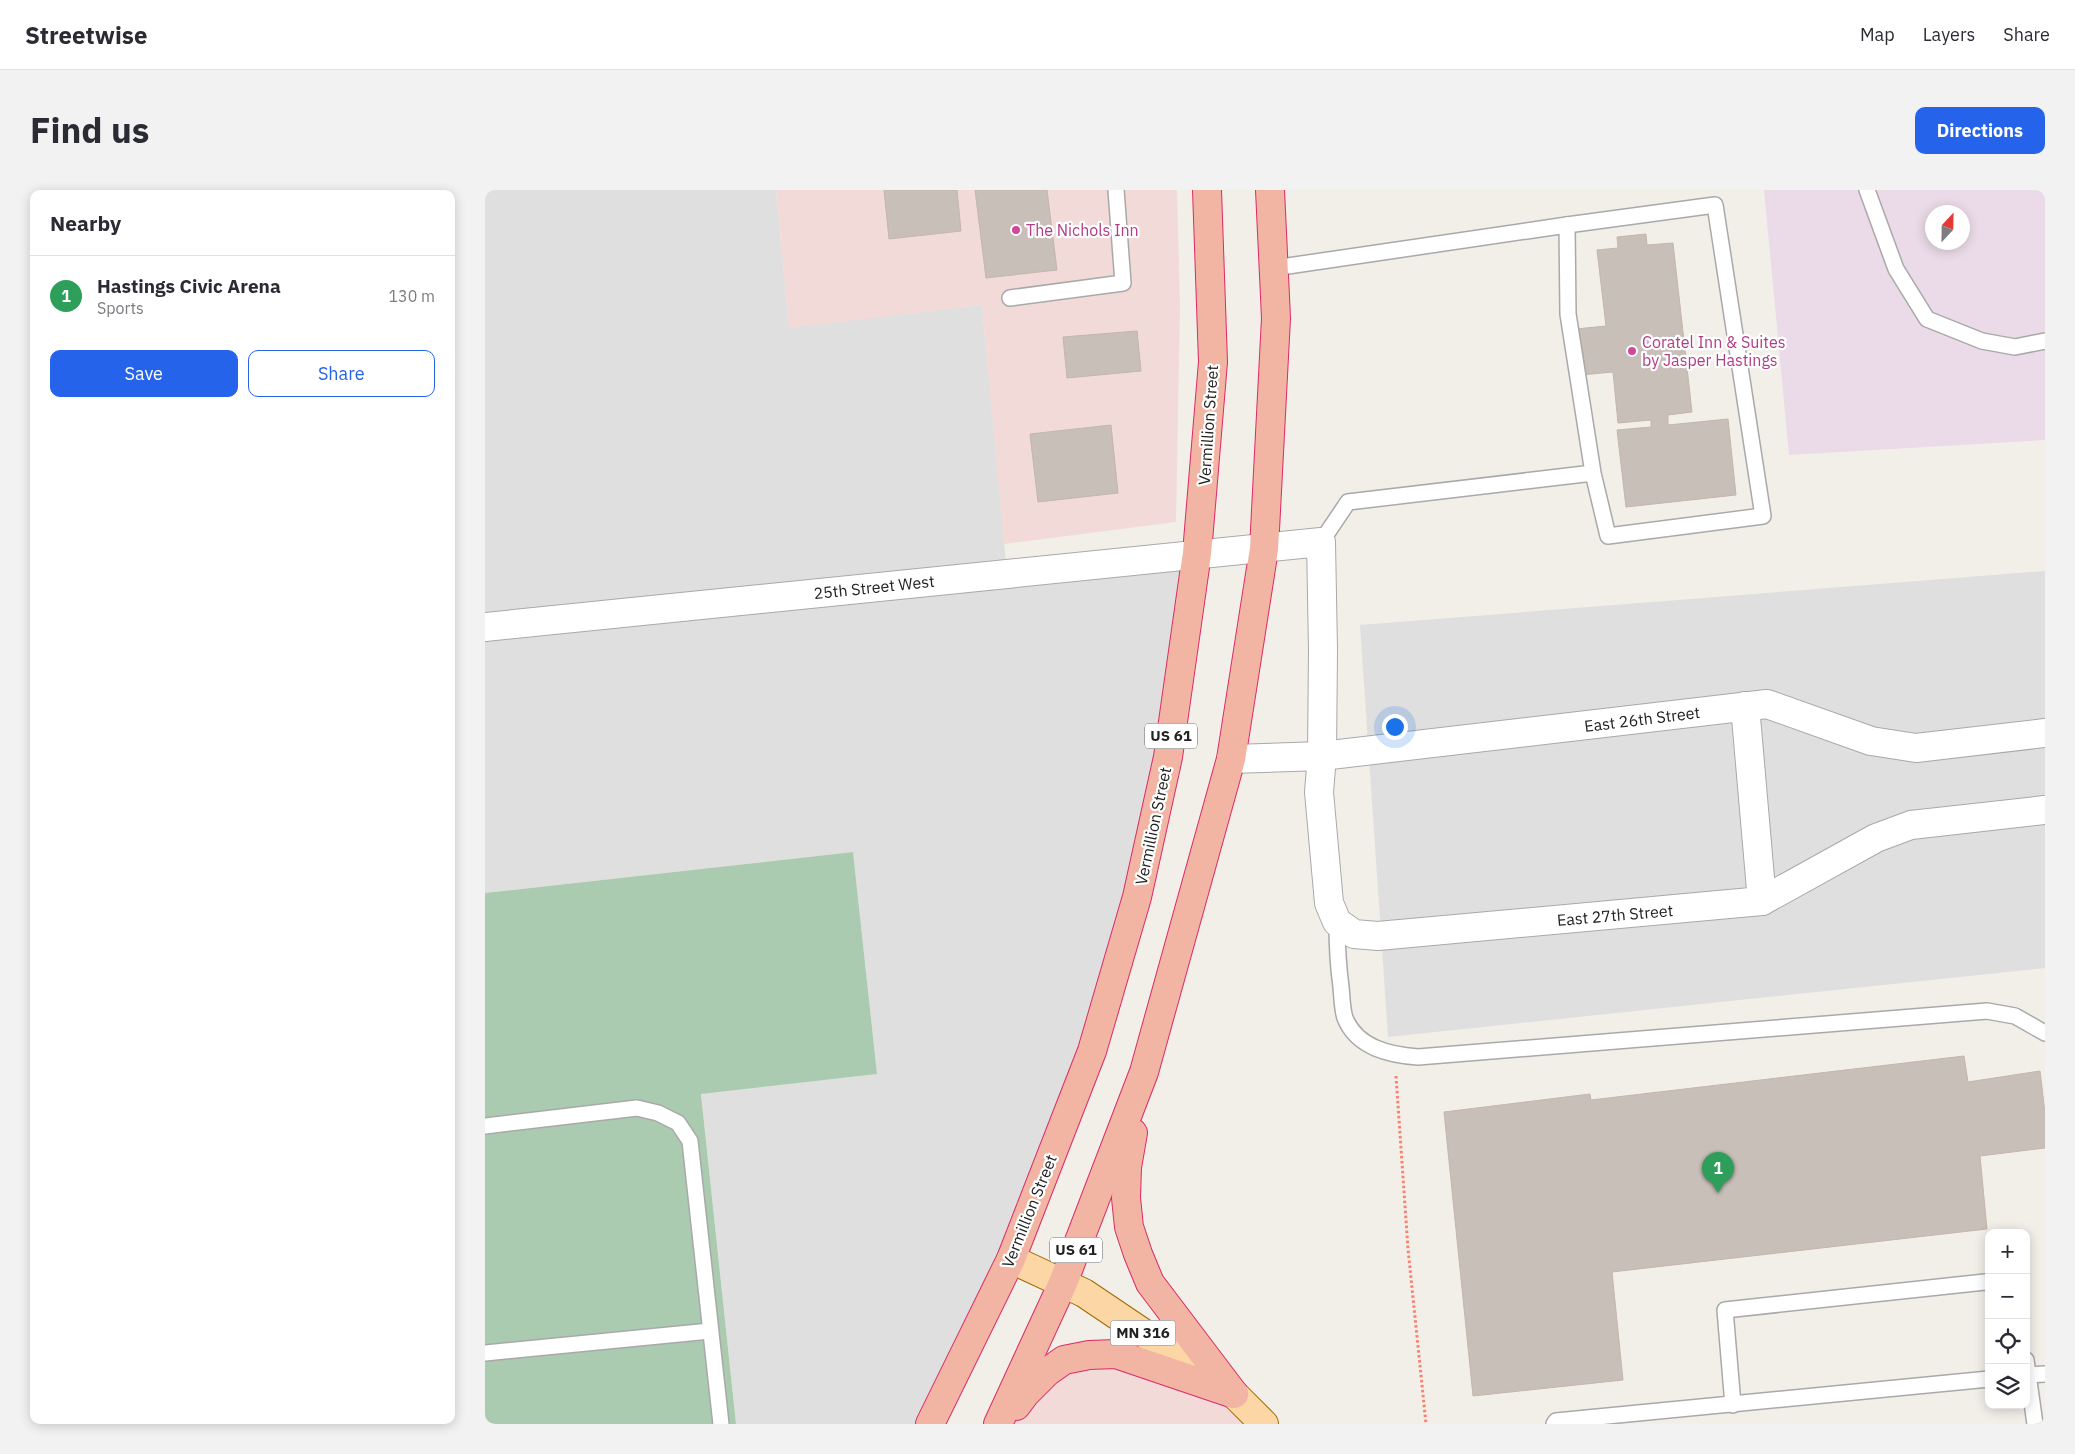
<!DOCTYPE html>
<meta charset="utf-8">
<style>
body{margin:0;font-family:"IBM Plex Sans",sans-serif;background:#f2f2f3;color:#2b2b33}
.controls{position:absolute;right:15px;bottom:15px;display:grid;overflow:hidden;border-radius:10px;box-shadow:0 2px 12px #0003}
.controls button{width:45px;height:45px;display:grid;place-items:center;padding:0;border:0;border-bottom:1px solid #e1e1e2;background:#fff;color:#2b2b33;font:25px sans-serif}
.compass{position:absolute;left:1440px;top:15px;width:45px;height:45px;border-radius:50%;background:#fff;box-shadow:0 2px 12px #0003;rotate:22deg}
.you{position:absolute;left:909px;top:536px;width:18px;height:18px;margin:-12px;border:4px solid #fff;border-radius:50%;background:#1a73e8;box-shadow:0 0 0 8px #1a73e833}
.badge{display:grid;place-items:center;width:32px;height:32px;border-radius:50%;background:#2563eb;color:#fff;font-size:16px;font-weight:700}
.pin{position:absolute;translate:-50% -41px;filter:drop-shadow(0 1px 2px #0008)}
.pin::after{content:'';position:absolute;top:26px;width:18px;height:15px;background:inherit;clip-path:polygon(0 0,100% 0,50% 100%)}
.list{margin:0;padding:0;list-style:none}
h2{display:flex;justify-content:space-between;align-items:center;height:65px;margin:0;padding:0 20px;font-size:21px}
h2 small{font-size:16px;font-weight:400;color:#7c7c81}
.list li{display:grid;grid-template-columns:32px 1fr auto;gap:15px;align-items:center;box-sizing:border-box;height:80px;padding:0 20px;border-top:1px solid #e1e1e2}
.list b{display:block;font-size:19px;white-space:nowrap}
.list p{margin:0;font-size:16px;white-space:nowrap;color:#7c7c81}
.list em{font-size:16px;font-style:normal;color:#7c7c81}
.actions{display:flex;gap:10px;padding:15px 20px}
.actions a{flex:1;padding:11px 0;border:1px solid #2563eb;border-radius:10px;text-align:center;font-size:18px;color:#2563eb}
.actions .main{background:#2563eb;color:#fff}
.icon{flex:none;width:28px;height:28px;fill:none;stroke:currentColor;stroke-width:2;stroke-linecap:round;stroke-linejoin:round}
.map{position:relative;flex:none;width:1560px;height:1234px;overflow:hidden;border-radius:10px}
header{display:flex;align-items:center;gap:30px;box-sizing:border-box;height:70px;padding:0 25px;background:#fff;border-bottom:1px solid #e1e1e2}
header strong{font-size:24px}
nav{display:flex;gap:28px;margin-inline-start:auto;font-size:18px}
.intro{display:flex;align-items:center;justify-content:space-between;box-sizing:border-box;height:120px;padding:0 30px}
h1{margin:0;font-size:35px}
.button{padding:12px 22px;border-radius:10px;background:#2563eb;color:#fff;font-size:18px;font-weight:700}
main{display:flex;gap:30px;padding:0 30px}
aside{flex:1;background:#fff;border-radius:10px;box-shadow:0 2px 12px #0003}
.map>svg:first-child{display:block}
.residential{fill:#e0dfdf}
.commercial{fill:#f2dad9}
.industrial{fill:#ebdbe8;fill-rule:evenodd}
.cemetery{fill:#aacbaf}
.building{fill:#c7bfb8;stroke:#c4b6ab}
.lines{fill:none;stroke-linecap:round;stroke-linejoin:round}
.service-casing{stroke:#a9a9a9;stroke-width:18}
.minor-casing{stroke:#a9a9a9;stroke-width:30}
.primary-casing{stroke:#a06b00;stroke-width:30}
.trunk-casing{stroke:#dc2a67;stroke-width:30}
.path{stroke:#fa8072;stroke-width:3;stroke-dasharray:2.5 2.5;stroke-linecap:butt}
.service{stroke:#fff;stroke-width:15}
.minor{stroke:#fff;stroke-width:28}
.primary{stroke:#fcd6a4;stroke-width:28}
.trunk{stroke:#f2b4a3;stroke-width:28}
.hotel-dot{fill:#d1479c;stroke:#fff;stroke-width:2}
.labels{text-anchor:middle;stroke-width:4.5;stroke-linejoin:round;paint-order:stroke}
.shield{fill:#fff;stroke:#646464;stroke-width:1}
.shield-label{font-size:15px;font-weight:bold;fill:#222}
.hotel-label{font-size:16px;fill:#b23c85;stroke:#fff;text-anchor:start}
.street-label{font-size:16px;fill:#222;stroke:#fff}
</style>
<header>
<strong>Streetwise</strong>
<nav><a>Map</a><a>Layers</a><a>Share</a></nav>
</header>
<div class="intro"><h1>Find us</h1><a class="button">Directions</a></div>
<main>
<aside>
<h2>Nearby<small></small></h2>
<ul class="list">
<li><span class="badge" style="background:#2e9e5b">1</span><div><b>Hastings Civic Arena</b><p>Sports</p></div><em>130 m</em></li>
</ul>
<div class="actions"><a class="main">Save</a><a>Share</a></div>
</aside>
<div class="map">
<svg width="1560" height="1234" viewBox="0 0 1560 1234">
<rect width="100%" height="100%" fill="#f2efe9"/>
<!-- residential -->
<g class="residential">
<polygon points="0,0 291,0 304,137 497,115 522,383 712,363 607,861 445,1234 251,1234 216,903 392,884 368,662 0,703"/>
<polygon points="1560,381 1560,778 903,847 875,435"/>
</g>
<!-- commercial -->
<g class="commercial">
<polygon points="291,0 692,0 695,116 691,332 519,354 497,115 304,138"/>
<polygon points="604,1165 749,1204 779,1234 518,1234"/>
</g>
<!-- industrial -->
<path class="industrial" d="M1279,0H1560V250L1304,265ZM1448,22H1478V52H1448Z"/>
<!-- cemetery -->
<polygon class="cemetery" points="368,662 392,884 216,904 251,1234 0,1234 0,703"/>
<!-- building -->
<g class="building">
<polygon points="399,0 472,0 476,41 404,49"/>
<polygon points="490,0 562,0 572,80 501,88"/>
<polygon points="1161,44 1162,55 1188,53 1207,222 1183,225 1183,235 1243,229 1251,305 1141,317 1132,240 1166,237 1166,230 1133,233 1128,182 1096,185 1091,139 1121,136 1112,60 1133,58 1132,47"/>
<polygon points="652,141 656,181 582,188 578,147"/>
<polygon points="626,235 633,303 553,312 545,244"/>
<polygon points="1479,866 1483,892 1555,881 1560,923 1560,958 1495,966 1502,1039 1127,1082 1138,1190 988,1206 959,922 1105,904 1106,910"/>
</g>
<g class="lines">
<!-- service casing -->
<g class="service-casing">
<g id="service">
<polyline points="1382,0 1411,79 1442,129 1497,151 1530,157 1560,151"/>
<polyline points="789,78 1082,35"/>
<polyline points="525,108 638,93 631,0"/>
<polyline points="836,352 863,312 1108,283 1123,346 1278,326 1230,15 1082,35 1083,124 1108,283"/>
<path d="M852,732C852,754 853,775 856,797C857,806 857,819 860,828C872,858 905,865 933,867L1502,821L1530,826L1560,843"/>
<polyline points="0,936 152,918 173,923 193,933 205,951 236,1234"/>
<polyline points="0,1163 225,1141"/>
<polyline points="1541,1170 1550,1234"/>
<polyline points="1541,1185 1560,1184"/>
<polyline points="1248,1215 1240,1120 1500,1092 1504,1093"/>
<polyline points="1069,1234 1071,1231 1504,1189"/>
</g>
</g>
<!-- minor casing -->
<g class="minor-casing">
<g id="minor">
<polyline points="0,437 836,352 838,460 837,566 834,602 844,713 852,732 869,744 893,746 1277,711 1391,648 1426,635 1560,620"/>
<polyline points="1260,516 1277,711"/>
<polyline points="746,569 837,566 1282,514 1386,551 1431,558 1560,543"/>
</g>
</g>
<!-- primary casing -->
<g class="primary-casing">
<polyline id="primary" points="526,1069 599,1103 749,1204 779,1234"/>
</g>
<!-- trunk casing -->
<g class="trunk-casing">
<g id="trunk">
<polyline points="648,943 642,977 641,1008 644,1037 653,1064 665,1093 749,1204"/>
<polyline points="531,1216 540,1204 562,1182 579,1170 604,1165 631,1164 749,1204"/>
<polyline points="445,1234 526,1069 607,861 652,707 683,567 712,363 728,172 722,0"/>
<polyline points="513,1234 578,1093 659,882 746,569 779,359 791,128 785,0"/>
</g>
</g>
<!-- path -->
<polyline class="path" points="911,886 923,1059 941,1234"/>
<!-- service -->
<use href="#service" class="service"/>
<!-- minor -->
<use href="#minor" class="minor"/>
<!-- primary -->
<use href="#primary" class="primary"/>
<!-- trunk -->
<use href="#trunk" class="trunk"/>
</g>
<!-- markers -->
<g class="hotel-dot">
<circle cx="531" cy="40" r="5"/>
<circle cx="1147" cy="161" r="5"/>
</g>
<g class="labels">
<!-- shield labels -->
<g class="shield">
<rect x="660" y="533.5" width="52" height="25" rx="4"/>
<rect x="565" y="1047.5" width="52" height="25" rx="4"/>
<rect x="625.5" y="1130.5" width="65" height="25" rx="4"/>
</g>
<g class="shield-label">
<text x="686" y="551">US 61</text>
<text x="591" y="1065">US 61</text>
<text x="658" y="1148">MN 316</text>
</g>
<!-- hotel labels -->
<g class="hotel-label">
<text x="541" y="46">The Nichols Inn</text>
<text x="1157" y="158">Coratel Inn &amp; Suites<tspan x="1157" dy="18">by Jasper Hastings</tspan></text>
</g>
<!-- street labels -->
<g class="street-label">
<text transform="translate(723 235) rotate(-86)" y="6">Vermillion Street</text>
<text transform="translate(389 397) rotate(-6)" y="6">25th Street West</text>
<text transform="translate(1157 529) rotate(-7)" y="6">East 26th Street</text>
<text transform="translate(668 636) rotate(-78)" y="6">Vermillion Street</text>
<text transform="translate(1130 725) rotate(-5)" y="6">East 27th Street</text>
<text transform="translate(544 1021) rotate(-68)" y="6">Vermillion Street</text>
</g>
</g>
</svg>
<div class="controls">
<button>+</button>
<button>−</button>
<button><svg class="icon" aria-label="locate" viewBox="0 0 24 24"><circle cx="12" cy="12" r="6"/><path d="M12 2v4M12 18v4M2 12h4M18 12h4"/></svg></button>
<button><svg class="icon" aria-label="layers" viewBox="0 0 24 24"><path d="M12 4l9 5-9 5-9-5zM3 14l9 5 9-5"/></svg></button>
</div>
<svg class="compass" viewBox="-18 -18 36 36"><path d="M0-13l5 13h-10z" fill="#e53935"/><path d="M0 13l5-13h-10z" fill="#7c7c81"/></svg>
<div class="you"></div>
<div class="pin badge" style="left:1233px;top:1003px;background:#2e9e5b">1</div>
</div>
</main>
